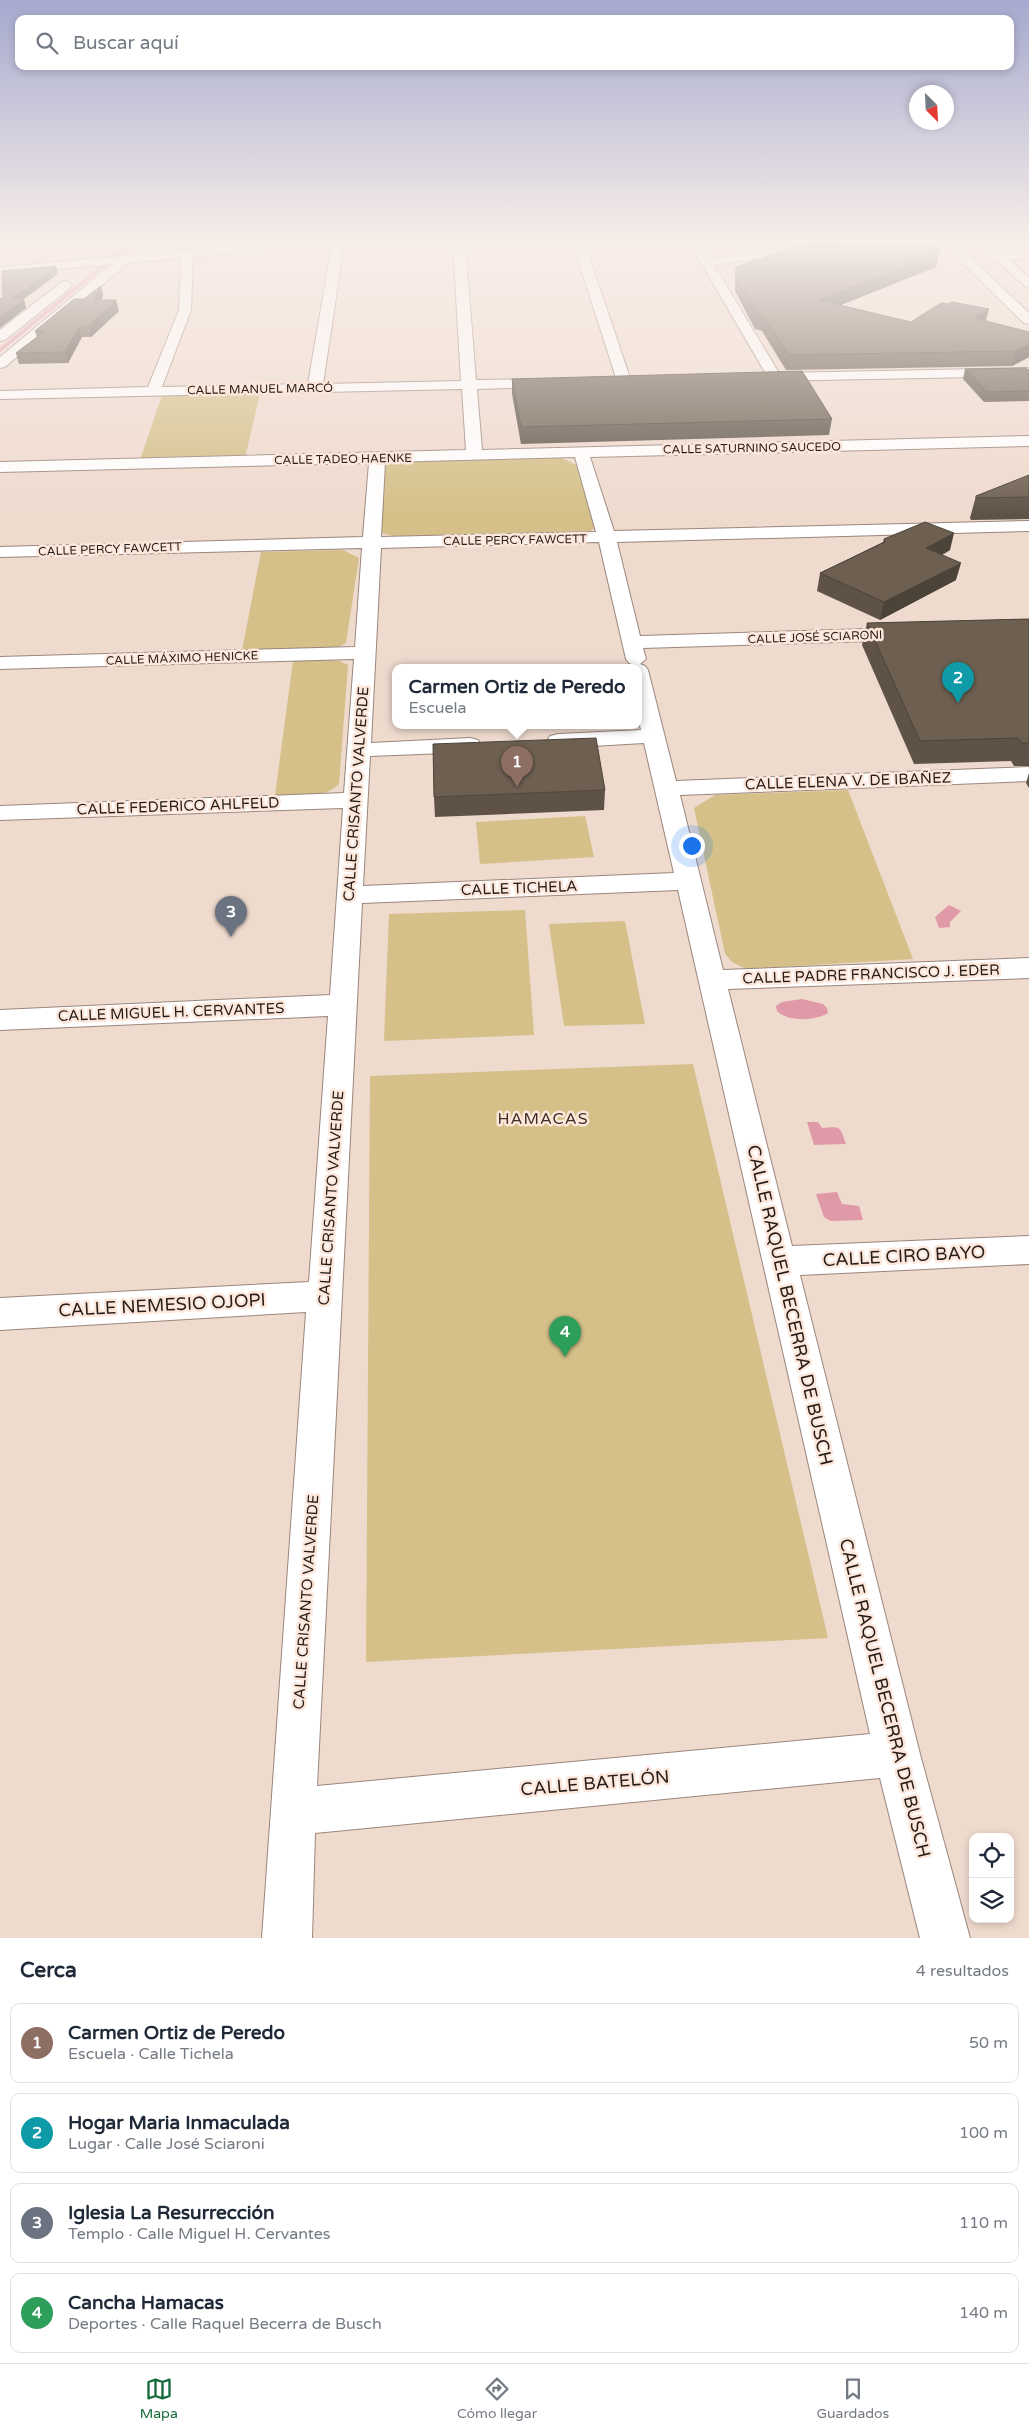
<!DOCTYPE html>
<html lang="es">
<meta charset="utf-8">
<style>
body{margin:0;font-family:"Varela Round",sans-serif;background:#f2f2f3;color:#1f2937}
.controls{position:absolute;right:15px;bottom:15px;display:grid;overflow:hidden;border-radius:10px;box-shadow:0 2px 8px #0003}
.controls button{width:45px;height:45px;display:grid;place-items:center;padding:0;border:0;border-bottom:1px solid #e0e1e3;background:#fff;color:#1f2937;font:25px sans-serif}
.compass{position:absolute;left:909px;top:85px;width:45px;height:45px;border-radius:50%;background:#fff;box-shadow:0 2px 8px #0003;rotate:156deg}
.you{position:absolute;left:691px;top:845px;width:18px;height:18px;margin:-12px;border:4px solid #fff;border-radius:50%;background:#1a73e8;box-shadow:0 0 0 8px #1a73e833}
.badge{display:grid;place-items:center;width:32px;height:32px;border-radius:50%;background:#166b3d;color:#fff;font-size:16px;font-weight:700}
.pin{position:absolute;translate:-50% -41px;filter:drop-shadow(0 1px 2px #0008)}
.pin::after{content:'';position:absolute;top:26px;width:18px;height:15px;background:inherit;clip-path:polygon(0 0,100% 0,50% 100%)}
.popup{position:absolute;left:392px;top:664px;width:250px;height:65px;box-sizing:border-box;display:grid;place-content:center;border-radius:10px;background:#fff;filter:drop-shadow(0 1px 4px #0005);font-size:16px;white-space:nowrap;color:#747a83}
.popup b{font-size:19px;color:#1f2937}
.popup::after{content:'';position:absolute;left:50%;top:100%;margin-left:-10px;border:10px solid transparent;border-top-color:#fff}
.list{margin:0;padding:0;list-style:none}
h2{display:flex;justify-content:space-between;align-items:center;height:65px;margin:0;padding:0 20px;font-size:21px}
h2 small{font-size:16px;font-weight:400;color:#747a83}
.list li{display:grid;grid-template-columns:32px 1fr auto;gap:15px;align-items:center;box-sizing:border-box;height:80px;margin:0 10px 10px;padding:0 10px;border:1px solid #e0e1e3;border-radius:10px}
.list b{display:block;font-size:19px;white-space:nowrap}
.list p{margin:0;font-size:16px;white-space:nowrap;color:#747a83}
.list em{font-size:16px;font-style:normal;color:#747a83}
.icon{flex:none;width:28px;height:28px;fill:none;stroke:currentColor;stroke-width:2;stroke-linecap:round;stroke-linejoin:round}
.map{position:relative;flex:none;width:1029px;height:1938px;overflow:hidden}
.search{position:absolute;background:#fff;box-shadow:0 2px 8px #0003;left:15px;right:15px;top:15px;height:55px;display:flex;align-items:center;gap:12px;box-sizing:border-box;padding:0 18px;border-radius:10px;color:#747a83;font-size:19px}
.sheet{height:425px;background:#fff}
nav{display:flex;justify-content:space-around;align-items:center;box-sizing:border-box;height:70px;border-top:1px solid #e0e1e3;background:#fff;font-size:14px;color:#747a83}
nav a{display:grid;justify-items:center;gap:2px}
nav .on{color:#166b3d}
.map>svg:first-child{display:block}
.green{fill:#d4c088}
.water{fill:#e099a6}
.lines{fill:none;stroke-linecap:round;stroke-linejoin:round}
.stream{stroke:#e099a6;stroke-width:4}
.minor-casing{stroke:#9a867c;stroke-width:2}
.major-casing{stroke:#9a867c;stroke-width:2}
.minor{fill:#fff;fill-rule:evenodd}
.major{fill:#fff;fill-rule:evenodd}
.wall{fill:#5e5346}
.shaded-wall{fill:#4c4339}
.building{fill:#6d6051;stroke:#4c4339}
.labels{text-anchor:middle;stroke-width:5;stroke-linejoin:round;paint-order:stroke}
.far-street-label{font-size:12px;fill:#251e19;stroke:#fde7db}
.street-label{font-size:15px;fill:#251e19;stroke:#fde7db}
.neighbourhood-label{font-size:16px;letter-spacing:1px;fill:#3e2e25;stroke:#fde7db}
.near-street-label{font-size:18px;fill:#251e19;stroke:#fde7db}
</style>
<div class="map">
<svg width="1029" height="1938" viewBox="0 0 1029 1938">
<rect width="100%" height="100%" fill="#efdace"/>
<!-- green -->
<g class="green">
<polygon points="260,393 245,458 140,460 162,395"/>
<polygon points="562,458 577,465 596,528 590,531 393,536 379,532 385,465 397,462"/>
<polygon points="343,550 359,558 346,643 337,648 242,651 261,552"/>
<path d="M327,660L339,661L348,665L339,784C324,800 295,795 275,795L293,661Z"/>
<polygon points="848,790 913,959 746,969 732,962 725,954 694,808 715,795"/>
<polygon points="585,816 594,857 480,864 476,822"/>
<polygon points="525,910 534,1035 384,1041 389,914"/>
<polygon points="625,921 645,1024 564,1026 549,924"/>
<polygon points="693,1064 828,1638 366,1662 370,1076"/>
</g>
<!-- water -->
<g class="water">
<polygon points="949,905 961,911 950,922 950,927 939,928 935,917"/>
<path d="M802,999L823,1004L827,1008L828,1013C816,1021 787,1022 777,1011L776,1006L782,1002Z"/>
<path d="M807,1122H818L822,1128C841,1126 840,1126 846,1144L814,1145Z"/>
<polygon points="837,1192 842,1204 859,1206 863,1220 831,1221 827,1219 824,1217 816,1194"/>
</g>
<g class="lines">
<!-- stream -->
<polyline class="stream" points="0,350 130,244"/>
<!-- minor casing -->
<g class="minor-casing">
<g id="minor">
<path d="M258,244H304L298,247L193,257L191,310L162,387L308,384L332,244H344L323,384L461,381L453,244H465L476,380L550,379L557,383L550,387L477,389L482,450L1029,436V446L590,457L614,531L1029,521V531L617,542L640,636L903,628L910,630L913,634L910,638L903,640L643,648L646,659L640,664L645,666L648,670L676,781L1029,767V781L680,795L723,970L1029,958V978L728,989L792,1246L1029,1236V1264L800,1275L920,1754L970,1938H920L880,1778L315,1833L312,1938H262L306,1312L0,1330V1298L309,1282L328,1016L0,1030V1010L330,995L343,808L0,820V806L344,793L354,659L0,669V657L355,647L362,548L0,557V547L363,537L369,463L0,472V462L466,450L462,389L0,399V391L148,387L179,310L181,258L128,263L5,367L0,368V357L112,264L0,275V267ZM575,457L596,532L381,537L385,462ZM599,542L626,659L629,663L634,665L629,668H638V717L641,730L558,734L550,736L547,741L550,746L558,748L644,743L674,873L363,886L370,756L470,752L478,750L481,745L478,740L470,738L371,743L381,548ZM678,890L870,1734L317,1786L362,903Z"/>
<polygon points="573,244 585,244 631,381 629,384 619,384 617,381"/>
<polygon points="690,244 702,244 711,259 810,244 840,244 834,247 714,265 779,373 1029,368 1029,376 763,381 761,378 766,374"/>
<polygon points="1029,253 1029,259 998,260 992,257 998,254"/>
<polygon points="66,281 72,285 70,288 5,340 0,341 0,330 62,282"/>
</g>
</g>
<!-- major casing -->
<g class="major-casing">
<g id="major">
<polygon points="943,244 956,244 1029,313 1029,324 1024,323"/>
<polygon points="978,244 991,244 1029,277 1029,287 1025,286"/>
</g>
</g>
<!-- minor -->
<use href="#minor" class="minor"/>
<!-- major -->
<use href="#major" class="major"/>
</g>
<!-- wall -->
<g class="wall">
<polygon points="736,267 936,267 840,305 911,322 986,321 1029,332 1029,357 1012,366 786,370 762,331 755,329 735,291 735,281"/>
<polygon points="101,286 103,296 101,300 119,311 91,337 82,337 68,363 19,364 16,353 37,337 35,331 84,299"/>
<polygon points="965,369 1029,370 1029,401 984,402 963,379"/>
<polygon points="512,379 832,419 829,435 521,444 512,394"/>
<polygon points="1029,475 1029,519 971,520 970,518 976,496"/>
<polygon points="884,539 950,550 942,555 956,580 880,620 817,591 820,573 883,542"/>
<polygon points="1029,619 1029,766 1014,766 1011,761 914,764 862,645 867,623"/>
<polygon points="1029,773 1029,788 1026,783"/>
<polygon points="605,790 604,810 435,817 434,797"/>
</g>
<!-- shaded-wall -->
<g class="shaded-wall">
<polygon points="939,253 936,267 816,315 818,300"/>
<polygon points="56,266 58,274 24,299 26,308 0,328 0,318 12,299"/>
<polygon points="101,286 103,296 96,310 94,300"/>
<polygon points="116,300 119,311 91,337 89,326"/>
<polygon points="989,309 985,324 974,318"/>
<polygon points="79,327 82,337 68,363 65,352"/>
<polygon points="1029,344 1029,357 1012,366 1016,351"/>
<polygon points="954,533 950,550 922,566 926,548"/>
<polygon points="961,563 956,580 880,620 884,602"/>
</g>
<!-- building -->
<g class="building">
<polygon points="802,244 939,244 939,253 818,300 911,322 941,303 948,304 952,302 989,309 974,318 1029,332 1029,344 1016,351 789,355 764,316 757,315 736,277 736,267"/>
<polygon points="56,266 12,299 24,299 0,318 0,298 3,299 2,271"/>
<polygon points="101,286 94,300 116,300 89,326 79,327 65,352 16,353 45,331 35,331 74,299 84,299"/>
<polygon points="1026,368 1029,370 1029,391 987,392 965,369"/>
<polygon points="802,371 832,419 521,427 512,379"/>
<polygon points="1029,475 1029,497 976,498 976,496"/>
<polygon points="925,522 954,533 926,548 961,563 884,602 820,573 885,542 884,539"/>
<polygon points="1029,619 1029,743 1022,743 1018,738 920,741 867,623"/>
<polygon points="596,738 605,790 434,797 433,744"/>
</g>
<!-- sky -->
<linearGradient id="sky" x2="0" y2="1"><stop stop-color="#a5a9ce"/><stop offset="0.47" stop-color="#f8eee9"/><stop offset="1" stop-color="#f8eee9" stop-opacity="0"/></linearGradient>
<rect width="1029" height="516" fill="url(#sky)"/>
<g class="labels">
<!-- far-street labels -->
<g class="far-street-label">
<text transform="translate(260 389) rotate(-1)" y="4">CALLE MANUEL MARCÓ</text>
<text transform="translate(752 448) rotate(-1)" y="4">CALLE SATURNINO SAUCEDO</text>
<text transform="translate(343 459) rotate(-1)" y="4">CALLE TADEO HAENKE</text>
<text transform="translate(515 540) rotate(-1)" y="4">CALLE PERCY FAWCETT</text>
<text transform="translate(110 549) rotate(-2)" y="4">CALLE PERCY FAWCETT</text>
<text transform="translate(815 637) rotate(-2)" y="4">CALLE JOSÉ SCIARONI</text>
<text transform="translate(182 658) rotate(-2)" y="4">CALLE MÁXIMO HENICKE</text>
</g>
<!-- street labels -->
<g class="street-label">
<text transform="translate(848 781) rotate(-2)" y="5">CALLE ELENA V. DE IBAÑEZ</text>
<text transform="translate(356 794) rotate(-86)" y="5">CALLE CRISANTO VALVERDE</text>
<text transform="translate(178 806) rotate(-2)" y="5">CALLE FEDERICO AHLFELD</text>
<text transform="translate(519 888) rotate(-2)" y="5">CALLE TICHELA</text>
<text transform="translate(871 974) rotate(-2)" y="5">CALLE PADRE FRANCISCO J. EDER</text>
<text transform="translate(171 1012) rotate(-2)" y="5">CALLE MIGUEL H. CERVANTES</text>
<text transform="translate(331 1198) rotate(-86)" y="5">CALLE CRISANTO VALVERDE</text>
<text transform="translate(306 1602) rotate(-86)" y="5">CALLE CRISANTO VALVERDE</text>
</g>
<!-- neighbourhood labels -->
<g class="neighbourhood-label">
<text x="543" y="1124">HAMACAS</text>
</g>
<!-- near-street labels -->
<g class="near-street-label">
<text transform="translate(904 1256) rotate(-3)" y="6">CALLE CIRO BAYO</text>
<text transform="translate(162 1305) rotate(-3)" y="6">CALLE NEMESIO OJOPI</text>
<text transform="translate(790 1305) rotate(77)" y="6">CALLE RAQUEL BECERRA DE BUSCH</text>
<text transform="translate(885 1698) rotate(76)" y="6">CALLE RAQUEL BECERRA DE BUSCH</text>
<text transform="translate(595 1783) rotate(-5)" y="6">CALLE BATELÓN</text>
</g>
</g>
</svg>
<div class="controls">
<button><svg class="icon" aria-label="locate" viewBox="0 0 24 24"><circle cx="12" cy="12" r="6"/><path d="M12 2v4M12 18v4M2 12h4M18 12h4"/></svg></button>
<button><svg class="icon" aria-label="layers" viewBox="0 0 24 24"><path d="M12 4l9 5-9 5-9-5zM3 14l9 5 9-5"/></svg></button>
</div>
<svg class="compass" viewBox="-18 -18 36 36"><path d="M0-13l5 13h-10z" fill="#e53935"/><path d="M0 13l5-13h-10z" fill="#747a83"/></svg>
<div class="you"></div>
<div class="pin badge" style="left:517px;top:787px;background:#8d6e63">1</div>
<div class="popup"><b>Carmen Ortiz de Peredo</b>Escuela</div>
<div class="pin badge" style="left:958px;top:703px;background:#0f9aa8">2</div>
<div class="pin badge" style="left:231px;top:937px;background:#6b7280">3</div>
<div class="pin badge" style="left:565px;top:1357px;background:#2e9e5b">4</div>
<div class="search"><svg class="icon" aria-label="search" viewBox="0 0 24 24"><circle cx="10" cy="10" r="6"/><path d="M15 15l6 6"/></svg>Buscar aquí</div>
</div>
<section class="sheet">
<h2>Cerca<small>4 resultados</small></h2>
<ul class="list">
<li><span class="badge" style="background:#8d6e63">1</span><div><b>Carmen Ortiz de Peredo</b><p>Escuela · Calle Tichela</p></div><em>50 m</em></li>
<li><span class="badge" style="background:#0f9aa8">2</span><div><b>Hogar Maria Inmaculada</b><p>Lugar · Calle José Sciaroni</p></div><em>100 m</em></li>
<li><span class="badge" style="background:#6b7280">3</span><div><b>Iglesia La Resurrección</b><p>Templo · Calle Miguel H. Cervantes</p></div><em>110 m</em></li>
<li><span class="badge" style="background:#2e9e5b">4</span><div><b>Cancha Hamacas</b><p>Deportes · Calle Raquel Becerra de Busch</p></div><em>140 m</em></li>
</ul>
</section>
<nav>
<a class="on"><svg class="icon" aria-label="map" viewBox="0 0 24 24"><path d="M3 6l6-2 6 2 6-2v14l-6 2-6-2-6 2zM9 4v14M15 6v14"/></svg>Mapa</a>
<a><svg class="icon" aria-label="directions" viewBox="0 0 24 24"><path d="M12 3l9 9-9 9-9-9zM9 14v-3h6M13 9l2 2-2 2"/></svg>Cómo llegar</a>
<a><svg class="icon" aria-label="saved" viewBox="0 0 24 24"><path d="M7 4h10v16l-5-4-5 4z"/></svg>Guardados</a>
</nav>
